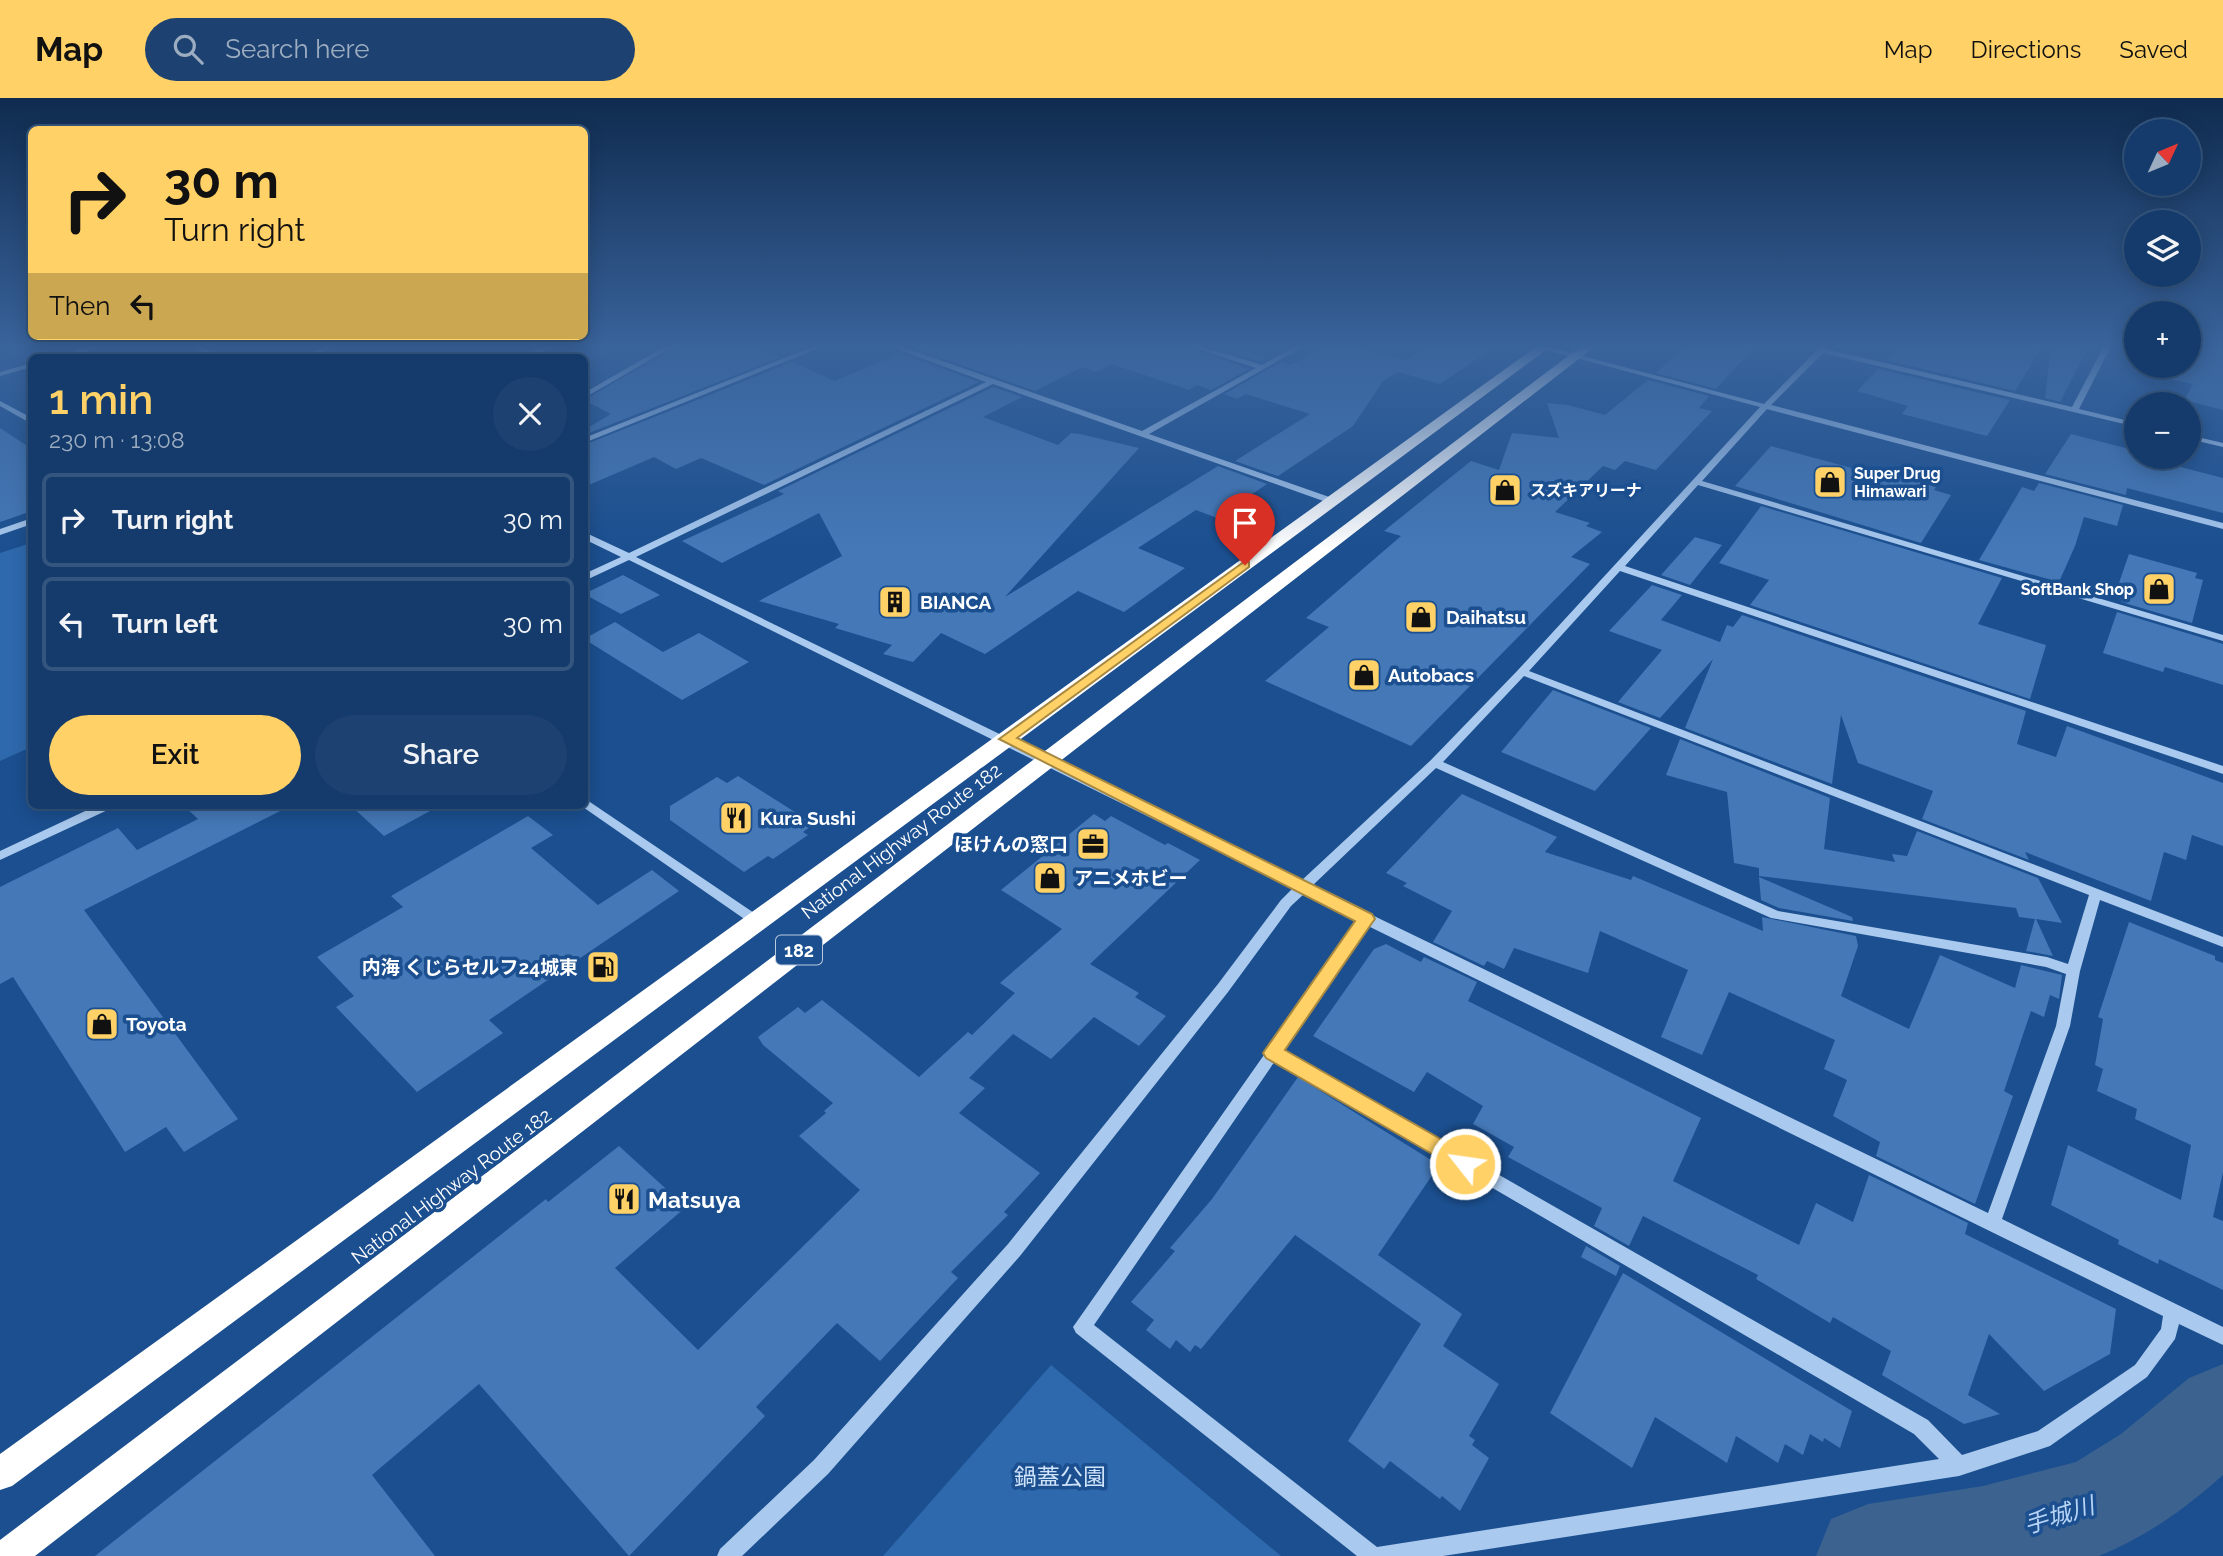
<!DOCTYPE html>
<html lang="en">
<head>
<meta charset="utf-8">
<style>
  :root { --surface:#143b6b; --page:#1d4271; --text:#f1f3f6; --muted:#9dadc1; --line:#33557e; --accent:#ffd166 }
  body { margin:0; font-family:Raleway,"Noto Sans JP",sans-serif; background:var(--page); color:var(--text); height:100vh; display:flex; flex-direction:column; font-size:26px; white-space:nowrap }
  * { box-sizing:border-box; margin:0 }
  p { font-size:23px; color:var(--muted) }
  .icon { flex:none; width:38px; height:38px; fill:none; stroke:currentColor; stroke-width:2; stroke-linecap:round; stroke-linejoin:round }
  .map { position:relative; flex:1; overflow:hidden }
  .sheet { position:absolute; left:28px; top:256px; width:560px; height:455px; display:flex; flex-direction:column; background:var(--surface); border-radius:10px; box-shadow:0 4px 18px #0003,0 0 0 2px var(--line) }
  .sheet>* { flex:none }
  .hud { position:absolute; left:28px; top:28px; width:560px; height:214px; border-radius:10px; box-shadow:0 4px 18px #0003,0 0 0 2px var(--line); background:#ffd166; color:#111; overflow:hidden }
  .needle { width:46px; rotate:46deg }
  .fabs { position:absolute; left:2124px; top:21px; display:grid; gap:14px }
  .fabs a { display:grid; place-items:center; width:77px; height:77px; border-radius:50%; background:var(--surface); box-shadow:0 4px 18px #0003,0 0 0 2px var(--line); font-size:35px }
  .pin { position:absolute; display:grid; place-items:center; width:60px; height:60px; color:#fff; margin:-72px -30px; border-radius:50% 50% 50% 0; rotate:-45deg; box-shadow:0 0 7px #0007 }
  .pin .icon { rotate:45deg }
  .me { position:absolute; width:77px; margin:-38px; rotate:300deg; stroke-linejoin:round; filter:drop-shadow(0 0 5px #0008) }
  .turn { display:flex; align-items:center; gap:24px; height:147px; padding:0 21px; font-size:32px }
  .turn .icon { width:91px; height:91px; stroke-width:2.5 }
  .turn b { display:block; font-size:49px; line-height:60px }
  .then { display:flex; align-items:center; height:66px; padding:0 21px; background:#0003; gap:14px; font-size:26px }
  .round { display:grid; place-items:center; flex:none; width:74px; height:74px; border-radius:37px; background:var(--page) }
  .summary { display:flex; align-items:center; justify-content:space-between; height:119px; padding:0 21px }
  h1 { font-size:42px; font-weight:600; line-height:52px; color:var(--accent) }
  .cta { display:flex; gap:14px; margin-top:auto; padding:14px 21px }
  .cta a { flex:1; height:80px; border-radius:42px; background:var(--accent); color:#111; font-size:28px; font-weight:600; line-height:80px; text-align:center }
  .cta a+a { background:var(--page); color:var(--text) }
  ul { padding:0; list-style:none }
  li { display:flex; align-items:center; gap:21px; height:94px; margin:0 14px 10px; padding:0 7px; border:4px solid var(--line); border-radius:10px }
  li div { flex:1 }
  li b { display:block; font-size:26px }
  li em { font-style:normal }
  header { display:flex; align-items:center; gap:42px; box-sizing:border-box; height:98px; padding:0 35px; background:var(--accent); color:#111 }
  header strong { font-size:33px }
  nav { display:flex; gap:38px; margin-inline-start:auto; font-size:24px }
  .search { width:490px; height:63px; background:var(--page); display:flex; align-items:center; gap:18px; box-sizing:border-box; padding:0 24px; border-radius:38px; color:var(--muted); font-size:26px }
  .map>svg:first-child { display:block }
  .green { fill:#2e69ad }
  .lines { fill:none; stroke-linecap:round; stroke-linejoin:round }
  .river { fill:#3c6290; fill-rule:evenodd }
  .building { fill:#4478b7 }
  .minor { fill:#a9c9ee; fill-rule:evenodd }
  .highway { fill:#fff; fill-rule:evenodd }
  .route { fill:#ffd166; stroke:#a68842; stroke-width:2 }
  .labels { text-anchor:middle; dominant-baseline:central; stroke-width:7; stroke-linejoin:round; paint-order:stroke }
  .far-poi-label { font-size:16px; font-weight:bold; fill:#fff; stroke:#1b4f8f; text-anchor:start }
  .shield { fill:#1b4f8f; stroke:#bbcadd; stroke-width:2 }
  .shield-label { font-size:18px; font-weight:bold; fill:#fff }
  .poi-label { font-size:19px; font-weight:bold; fill:#fff; stroke:#1b4f8f; text-anchor:start }
  .street-label { font-size:19px; fill:#fff; stroke:#1b4f8f }
  .near-poi-label { font-size:23px; font-weight:bold; fill:#fff; stroke:#1b4f8f; text-anchor:start }
  .near-park-label { font-size:23px; fill:#cfe3fa; stroke:#1b4f8f }
  .near-water-label { font-size:24px; font-style:italic; fill:#b5d3f5; stroke:#1b4f8f }
</style>
</head>
<body>
<header>
<strong>Map</strong>
<div class="search"><svg class="icon" aria-label="search" viewBox="0 0 24 24"><circle cx="10" cy="10" r="6"/><path d="M15 15l6 6"/></svg>Search here</div>
<nav><a>Map</a><a>Directions</a><a>Saved</a></nav>
</header>
<div class="map">
<svg width="2223" height="1458" viewBox="0 0 2223 1458">
  <rect width="100%" height="100%" fill="#1b4f8f"/>
  <path class="green" d="M31,445V649L0,663V455Z
    M1051,1267L1281,1458H883Z"/>
  <g class="lines">
    <path class="river" d="M2223,1266V1377C2185,1411 2146,1439 2099,1458H1816L1831,1421L1868,1406L1983,1388L2076,1364L2121,1336L2189,1280Z"/>
  </g>
  <path class="building" d="M681,246H754L781,259L584,337V332L611,316L584,302Z
    M921,246H1180L1249,271L1211,292L1197,287L1189,292L1112,266L1096,274L1082,269L1035,293L913,250Z
    M1204,246H1216L1268,260L1262,264Z
    M1328,246H1350L1406,262L1431,246H1499L1440,286L1398,274L1383,283L1353,328L1278,378L1235,363L1310,316L1246,296L1237,301L1224,296L1281,264L1291,267Z
    M1687,246H1757L1716,291L1656,275Z
    M1902,246H2044L2015,293L1886,262Z
    M2051,246H2090L2060,304L2045,300Z
    M2189,246H2223V312L2184,302L2193,286L2134,273L2137,267L2189,268Z
    M900,255L979,284L764,387L701,360L676,371L654,359L584,389V347L792,264L835,283Z
    M1878,271L2010,302L1987,338L1902,316L1908,308L1857,293Z
    M1648,282L1709,298L1699,310L1712,313L1656,372L1625,363L1615,372L1603,368L1555,414L1590,425L1586,428L1602,434L1571,459L1590,466L1411,648L1265,583L1329,529L1306,520L1401,438L1384,433L1471,363L1499,372L1512,335L1559,340L1547,305L1568,307L1605,317Z
    M993,289L1022,299L983,319L1058,347L1071,335L1080,336L1139,350L1005,499L1218,368L1267,386L1217,420L1196,412L1138,450L1185,470L1124,514L1078,493L985,556L941,535L913,564L883,556L892,547L835,530L839,526L759,503L842,458L819,415L722,465L682,443L784,396L778,393Z
    M0,330L32,351V413L0,424Z
    M2071,336L2137,353V359H2151L2150,361L2223,380V415L2127,390L2126,397L2045,376Z
    M1771,348L1892,381L1894,377L1936,389L1934,392L1951,397L1921,445L1735,388Z
    M2039,385L2123,407L2117,428L2084,419L2075,448L2059,484L1979,462L2022,389L2034,393Z
    M1761,408L2002,480L1978,526L2046,547L2030,601L1750,507L1769,482L1719,465Z
    M1695,439L1722,447L1690,487L1661,477Z
    M2129,456L2197,475L2195,480L2203,482L2192,525L2121,504L2122,501L2114,499Z
    M623,477L660,497L621,516L584,496Z
    M1652,487L1682,497L1661,522L1720,544L1727,527L1733,529L1742,517L2026,613L2017,646L2056,659L2067,628L2223,685V748L2192,737L2186,762L2164,754L2151,803L2025,754L2029,762L1922,721L1933,693L1858,665L1841,617L1832,686L1685,630L1713,561L1660,620L1618,604L1662,552L1609,533Z
    M2117,514L2223,546V587L2165,569L2163,574L2103,555Z
    M615,524L663,554L699,535L749,564L682,602L584,541Z
    M1553,592L1651,630L1595,693L1501,654Z
    M1680,641L1830,700L1824,751L1895,764L1892,756L1907,758L1917,733L2038,780L2062,825L2036,821L2053,858L2026,853L2035,821L2019,819L2016,810L1759,778V770L1734,765L1727,694L1666,677Z
    M738,678L814,726L803,734L808,737L773,761L768,758L744,774L670,722V708L717,679L727,685Z
    M1462,696L1557,739L1545,754L1631,782L1633,778L1763,833L1762,819L1856,838L1858,848L1841,898L1909,931L1940,857L2015,890L2021,867L2062,877L2059,901L2050,897L2044,919L2031,913L2004,993L2013,998L1975,1106L1876,1058L1880,1044L1833,1018L1847,982L1824,971L1835,942L1729,894L1702,957L1661,939L1688,872L1600,833L1588,875L1514,850L1504,871L1487,863L1484,868L1433,844L1452,813L1403,788L1407,785L1386,775Z
    M183,707H292L84,812L238,1021L184,1054L166,1029L125,1054L13,879L0,886V789L118,730L137,752L198,721Z
    M350,707H441L384,738Z
    M1094,716L1105,723L1111,718L1165,747L1168,745L1200,762L1090,866L1139,895L1135,899L1166,918L1139,948L1094,919L1051,961L1013,936L969,980L985,990L959,1015L1040,1075L1004,1114L1008,1117L951,1174L958,1180L880,1263L837,1225L756,1309L765,1318L629,1458L479,1286L372,1377L435,1458H95L546,1101L548,1104L619,1048L686,1109L615,1170L698,1252L860,1092L799,1038L826,1015L824,1013L833,1005L763,947L758,939L798,909L805,915L822,902L919,979L968,934L972,937L1015,895L1000,885L1062,831L1001,792Z
    M528,718L553,737L531,750L598,807L652,772L679,793L489,922L503,935L417,994L336,909L354,898L317,859L403,809L391,798Z
    M1759,779L1852,819L1853,823L1779,810L1761,802Z
    M2129,824L2215,858V862L2223,865V1074L2213,1119L2223,1123V1192L2159,1161L2158,1166L2118,1146L2119,1142L2051,1107L2068,1047L2181,1102L2191,1047L2135,1021L2137,1011L2097,993L2103,971L2095,967L2103,921L2098,919Z
    M1386,846L1421,864L1424,859L1477,884L1468,903L1701,1020L1673,1083L1799,1147L1816,1105L1853,1124L1869,1077L1968,1125L1965,1136L2116,1211L2110,1256L2044,1293L1989,1236L1968,1297L2000,1316L1964,1326L1882,1277L1891,1253L1833,1219L1830,1225L1756,1181L1758,1177L1643,1118L1629,1148L1594,1128L1602,1110L1508,1059L1514,1049L1473,1026L1483,1008L1427,974L1414,994L1313,938L1374,851Z
    M1298,979L1439,1067L1378,1157L1462,1216L1443,1248L1499,1286L1469,1338L1475,1342L1472,1347L1489,1360L1460,1413L1442,1398L1440,1401L1390,1363L1384,1371L1348,1343L1421,1226L1295,1137L1201,1251L1195,1247L1190,1254L1176,1242L1170,1251L1146,1232L1154,1222L1131,1204L1175,1153L1170,1150L1212,1101Z
    M1586,1148L1620,1168L1616,1178L1581,1159Z
    M1623,1175L1852,1313L1840,1350L1824,1340L1823,1344L1810,1336L1803,1357L1785,1346L1778,1365L1736,1338L1727,1365L1655,1319L1632,1370L1550,1315Z"/>
  <g class="lines">
    <path class="minor" d="M98,246H110L69,259H57Z
      M187,246H196L221,259H211Z
      M334,246H345L309,259H298Z
      M551,246H562L530,259H519Z
      M669,246H678L584,300V295Z
      M819,246H829L584,345V340Z
      M883,246H894L1142,333L1256,270L1182,246H1194L1262,267L1299,246H1308L1149,336L1335,401V405H1329L993,286L636,459L1301,783L1431,662L1518,572L1760,309L1524,246H1537L1764,306L1823,246H1830L1826,251L2072,309L2105,246H2112L2079,311L2137,325V329L1823,255L1771,307L2223,425V431L1767,311L1702,383L2223,537V543L1698,387L1625,468L2223,668V676L1620,473L1529,573L2223,839V849L2100,802L2080,873L2070,928L2002,1121L2223,1229V1247L2179,1226L2175,1241L2147,1279L2050,1348L1959,1378L1443,1458H1357L1076,1235L1073,1229L1358,823L1304,796L1291,808L1228,894L1020,1158L828,1376L742,1458H717L720,1451L814,1362L1008,1146L1218,886L1281,802L1293,790L629,462L584,483V476L621,459L584,441V434L629,455L986,284ZM1524,578L2089,797L2068,866L2047,859L1778,813L1443,664ZM1436,670L1771,820L2046,869L2066,876L2056,928L1988,1115L1312,788ZM1368,828L2163,1218L2161,1231L2135,1267L2038,1333L1962,1357L1928,1322L1282,953ZM1275,963L1914,1336L1939,1361L1377,1449L1094,1227Z
      M32,265V269L0,278V274Z
      M0,303L32,320V326L0,308Z
      M2189,337L2223,345V349L2189,341Z
      M32,420V426L0,437V431Z
      M584,700L763,821L765,824L763,827H753L580,707H584Z
      M98,707H114L112,710L0,762V753Z"/>
    <path class="highway" d="M1540,246H1554L12,1388L0,1392V1356Z
      M1584,246H1598L35,1458H0V1442Z"/>
  </g>
  <linearGradient id="sky" x2="0" y2="1"><stop stop-color="#0f2b4f"/><stop offset="0.55" stop-color="#39639b"/><stop offset="1" stop-color="#39639b" stop-opacity="0"/></linearGradient>
  <rect width="2223" height="451" fill="url(#sky)"/>
  <path class="route" d="M1245,463L1249,464V469L1017,640L1372,816L1375,821L1372,825L1285,952L1472,1059L1475,1066L1472,1072L1465,1075L1266,960L1263,955L1355,823L999,641Z"/>
  <defs>
    <symbol id="shop-square" viewBox="-11 -11 22 22"><rect x="-9" y="-9" width="18" height="18" rx="4" fill="#ffd166" stroke="#1b4f8f"/><path d="M-5-2.5h2.3a2.7 3.5 0 0 1 5.4 0H5L5.5 6h-11ZM-1.5-2.5h3a1.5 2.3 0 0 0-3 0Z" fill="#111"/></symbol>
    <symbol id="building-square" viewBox="-11 -11 22 22"><rect x="-9" y="-9" width="18" height="18" rx="4" fill="#ffd166" stroke="#1b4f8f"/><path d="M-4-6H4V6H1V3H-1V6H-4ZM-2.5-4.3h1.7v1.8h-1.7ZM.8-4.3h1.7v1.8H.8ZM-2.5-1h1.7V.8h-1.7ZM.8-1h1.7V.8H.8Z" fill="#111"/></symbol>
    <symbol id="restaurant-square" viewBox="-11 -11 22 22"><rect x="-9" y="-9" width="18" height="18" rx="4" fill="#ffd166" stroke="#1b4f8f"/><path d="M-5-6h1v4h1v-4h1v4h1v-4h1v5L-1.5 .5V6h-2V.5L-5-1ZM5-6V6H3V1.5H1.5Q1.5-4 5-6Z" fill="#111"/></symbol>
    <symbol id="office-square" viewBox="-11 -11 22 22"><rect x="-9" y="-9" width="18" height="18" rx="4" fill="#ffd166" stroke="#1b4f8f"/><path d="M-6-3h4V-5.5h4V-3h4V5H-6ZM-1-4.5V-3h2v-1.5ZM-6 0V1H6V0Z" fill="#111"/></symbol>
    <symbol id="fuel-square" viewBox="-11 -11 22 22"><rect x="-9" y="-9" width="18" height="18" rx="4" fill="#ffd166" stroke="#1b4f8f"/><path d="M-5.5-6h7V0h2V4h1.3V-2.5L3-4.5l.8-.8L6-3V5H2.5V1h-1V6h-7ZM-4.2-4.7v3.2H.2V-4.7Z" fill="#111"/></symbol>
  </defs>
  <g fill-rule="evenodd">
    <use href="#shop-square" x="1811" y="365" width="38" height="38"/>
    <use href="#shop-square" x="1486" y="373" width="38" height="38"/>
    <use href="#shop-square" x="2140" y="472" width="38" height="38"/>
    <use href="#building-square" x="876" y="485" width="38" height="38"/>
    <use href="#shop-square" x="1402" y="500" width="38" height="38"/>
    <use href="#shop-square" x="1345" y="558" width="38" height="38"/>
    <use href="#restaurant-square" x="717" y="701" width="38" height="38"/>
    <use href="#office-square" x="1074" y="727" width="38" height="38"/>
    <use href="#shop-square" x="1031" y="761" width="38" height="38"/>
    <use href="#fuel-square" x="584" y="850" width="38" height="38"/>
    <use href="#shop-square" x="83" y="907" width="38" height="38"/>
    <use href="#restaurant-square" x="605" y="1082" width="38" height="38"/>
  </g>
  <g class="labels">
    <g class="far-poi-label">
      <text x="1854" y="375">Super Drug<tspan x="1854" dy="18">Himawari</tspan></text>
      <text x="1530" y="392">スズキアリーナ</text>
      <text x="2134" y="491" text-anchor="end">SoftBank Shop</text>
    </g>
    <rect class="shield" x="776" y="837.5" width="46" height="29" rx="5"/>
    <g class="shield-label">
      <text x="799" y="852">182</text>
    </g>
    <g class="poi-label">
      <text x="920" y="504">BIANCA</text>
      <text x="1446" y="519">Daihatsu</text>
      <text x="1388" y="577">Autobacs</text>
      <text x="760" y="720">Kura Sushi</text>
      <text x="1068" y="746" text-anchor="end">ほけんの窓口</text>
      <text x="1074" y="780">アニメホビー</text>
      <text x="578" y="869" text-anchor="end">内海 くじらセルフ24城東</text>
      <text x="126" y="926">Toyota</text>
    </g>
    <g class="street-label">
      <text transform="translate(901 743) rotate(-37)">National Highway Route 182</text>
      <text transform="translate(451 1088) rotate(-37)">National Highway Route 182</text>
    </g>
    <g class="near-poi-label">
      <text x="648" y="1101">Matsuya</text>
    </g>
    <g class="near-park-label">
      <text x="1060" y="1378">鍋蓋公園</text>
    </g>
    <g class="near-water-label">
      <text transform="translate(2059 1417) rotate(-17)">手城川</text>
    </g>
  </g>
</svg>
<div class="fabs">
<a><svg class="needle" viewBox="-14 -14 28 28"><path d="M0-13l5 13h-10z" fill="#e53935"/><path d="M0 13l5-13h-10z" fill="#9dadc1"/></svg></a>
<a><svg class="icon" aria-label="layers" viewBox="0 0 24 24"><path d="M12 4l9 5-9 5-9-5zM3 14l9 5 9-5"/></svg></a>
<a>+</a>
<a>−</a>
</div>
<div class="pin" style="left:1245px;top:467px;background:#d93025"><svg class="icon" aria-label="arrive" viewBox="0 0 24 24"><path d="M6 21V4h12l-3 4 3 4H6"/></svg></div>
<svg class="me" style="left:1465px;top:1066px" viewBox="-20 -20 40 40"><circle r="17" fill="#ffd166" stroke="#fff" stroke-width="3"/><path d="M0-11L8 9 0 5-8 9z" fill="#fff"/></svg>
<div class="hud">
<div class="turn"><svg class="icon" aria-label="right" viewBox="0 0 24 24"><path d="M7 20v-9h11M14 6l5 5-5 5"/></svg><div><b>30 m</b>Turn right</div></div>
<div class="then">Then<svg class="icon" aria-label="left" viewBox="0 0 24 24"><path d="M17 20v-9H6M10 6l-5 5 5 5"/></svg></div>
</div>
<section class="sheet">
<div class="summary"><div><h1>1 min</h1><p>230 m · 13:08</p></div><a class="round"><svg class="icon" aria-label="close" viewBox="0 0 24 24"><path d="M6 6l12 12M18 6L6 18"/></svg></a></div>
<ul>
<li><svg class="icon" aria-label="right" viewBox="0 0 24 24"><path d="M7 20v-9h11M14 6l5 5-5 5"/></svg><div><b>Turn right</b></div><em>30 m</em></li>
<li><svg class="icon" aria-label="left" viewBox="0 0 24 24"><path d="M17 20v-9H6M10 6l-5 5 5 5"/></svg><div><b>Turn left</b></div><em>30 m</em></li>
</ul>
<div class="cta"><a>Exit</a><a>Share</a></div>
</section>
</div>
</body>
</html>
